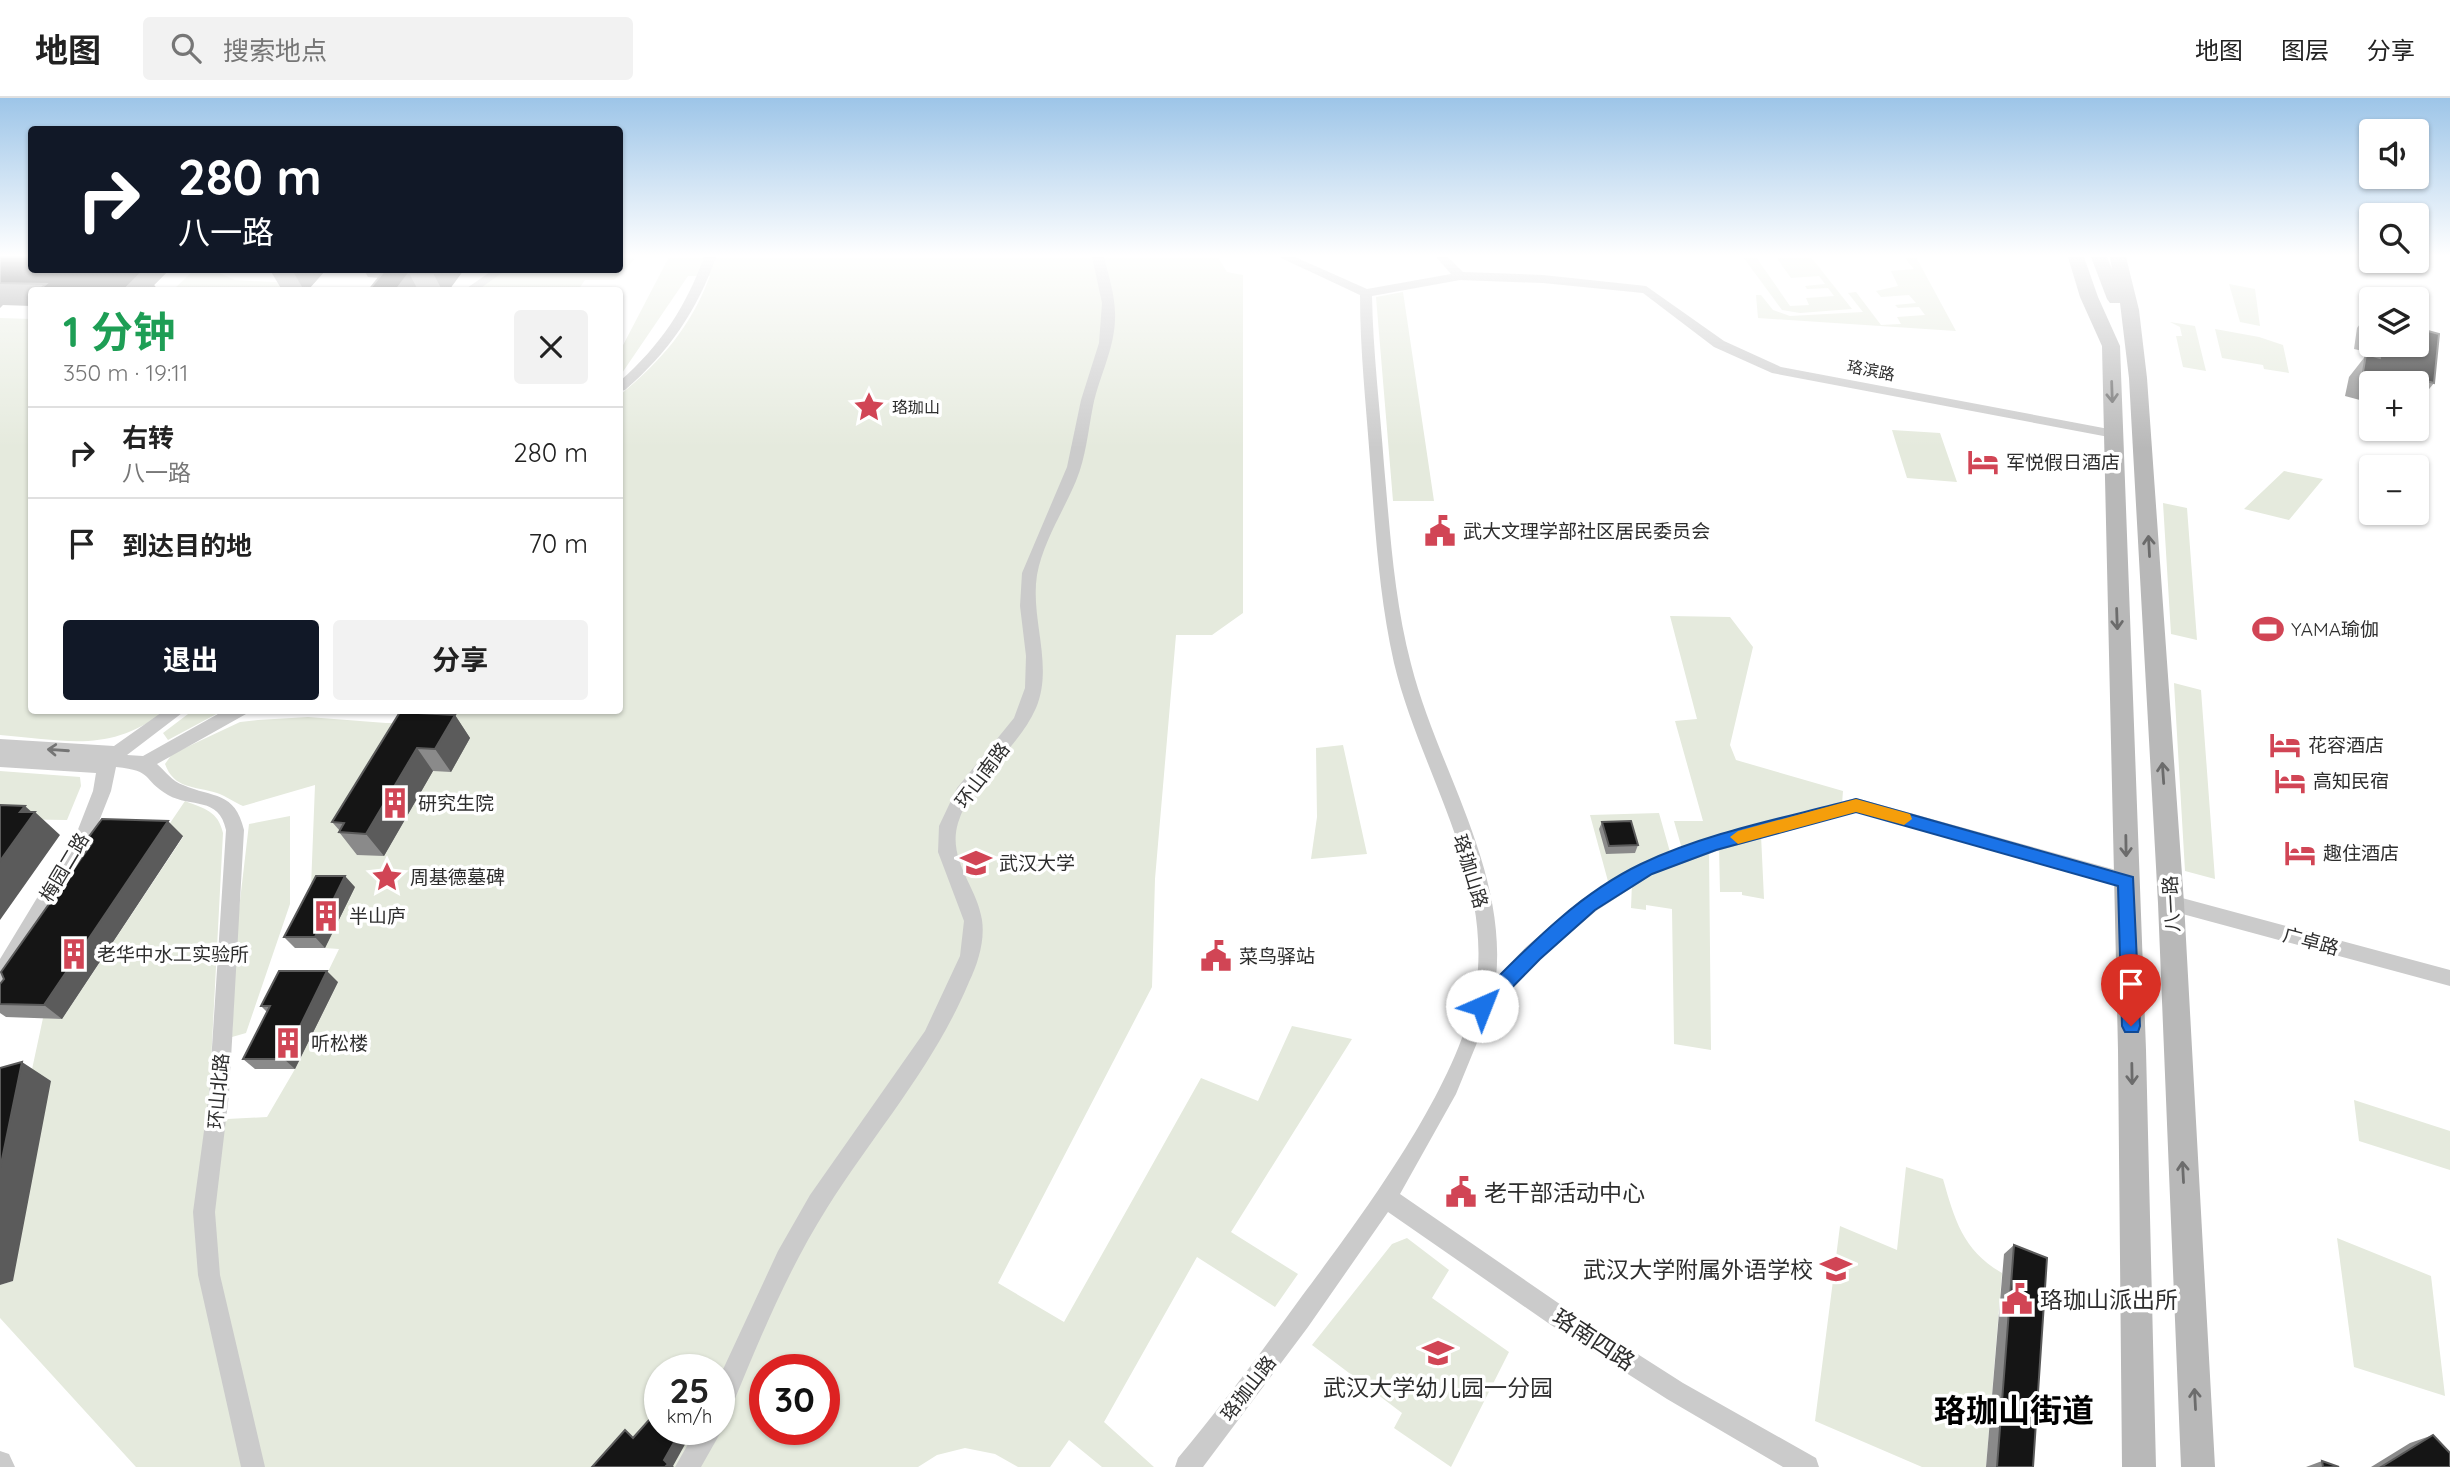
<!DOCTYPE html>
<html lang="zh">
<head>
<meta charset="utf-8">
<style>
  :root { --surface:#fff; --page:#f2f2f2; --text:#222; --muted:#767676; --line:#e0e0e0; --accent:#111827 }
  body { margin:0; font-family:Quicksand,"Noto Sans SC",sans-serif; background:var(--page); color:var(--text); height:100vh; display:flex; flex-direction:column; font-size:26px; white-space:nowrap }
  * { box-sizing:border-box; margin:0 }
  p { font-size:23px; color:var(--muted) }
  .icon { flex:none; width:38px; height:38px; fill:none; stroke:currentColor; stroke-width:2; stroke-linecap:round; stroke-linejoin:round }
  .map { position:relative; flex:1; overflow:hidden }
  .details { position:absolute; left:28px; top:189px; width:595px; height:427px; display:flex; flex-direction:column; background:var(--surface); border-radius:7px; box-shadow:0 2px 5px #0004 }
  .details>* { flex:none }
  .guide { position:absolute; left:28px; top:28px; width:595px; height:147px; border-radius:7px; box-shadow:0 2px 5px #0004; background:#111827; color:#fff; overflow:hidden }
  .controls { position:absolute; left:2359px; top:21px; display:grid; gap:14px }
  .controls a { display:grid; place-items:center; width:70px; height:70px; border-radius:7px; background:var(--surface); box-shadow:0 2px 5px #0004; font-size:35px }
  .speed { position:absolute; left:644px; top:1256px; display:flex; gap:14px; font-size:35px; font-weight:700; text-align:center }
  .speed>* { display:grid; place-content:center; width:91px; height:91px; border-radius:50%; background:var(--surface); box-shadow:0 2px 5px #0004; line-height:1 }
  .speed small { font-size:18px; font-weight:400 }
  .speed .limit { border:10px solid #d22; background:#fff; color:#111 }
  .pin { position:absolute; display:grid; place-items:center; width:60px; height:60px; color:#fff; margin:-72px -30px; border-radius:50% 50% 50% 0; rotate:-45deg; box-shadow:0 0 7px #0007 }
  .pin .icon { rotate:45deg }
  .me { position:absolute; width:77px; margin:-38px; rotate:44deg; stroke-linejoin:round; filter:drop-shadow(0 0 5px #0008) }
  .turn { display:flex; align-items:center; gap:24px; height:147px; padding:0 35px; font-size:32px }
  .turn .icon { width:91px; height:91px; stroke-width:2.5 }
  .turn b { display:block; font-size:49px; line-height:60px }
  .round { display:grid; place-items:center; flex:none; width:74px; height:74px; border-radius:7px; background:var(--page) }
  .summary { display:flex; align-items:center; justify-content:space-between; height:119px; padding:0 35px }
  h1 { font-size:42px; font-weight:700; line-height:52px; color:#1e9e55 }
  .action { display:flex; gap:14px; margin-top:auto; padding:14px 35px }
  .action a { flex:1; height:80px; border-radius:7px; background:var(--accent); color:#fff; font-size:28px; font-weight:700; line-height:80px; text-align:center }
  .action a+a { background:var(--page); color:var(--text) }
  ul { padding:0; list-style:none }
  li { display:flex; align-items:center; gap:21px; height:91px; padding:0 35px; border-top:2px solid var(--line) }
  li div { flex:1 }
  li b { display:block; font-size:26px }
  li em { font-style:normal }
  header { display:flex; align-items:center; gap:42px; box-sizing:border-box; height:98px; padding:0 35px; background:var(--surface); border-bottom:2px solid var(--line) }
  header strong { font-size:33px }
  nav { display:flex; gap:38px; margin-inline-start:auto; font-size:24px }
  .search { width:490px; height:63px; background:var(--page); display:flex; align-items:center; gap:18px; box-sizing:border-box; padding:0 24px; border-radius:7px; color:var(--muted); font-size:26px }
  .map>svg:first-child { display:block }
  .green { fill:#e5eadd; fill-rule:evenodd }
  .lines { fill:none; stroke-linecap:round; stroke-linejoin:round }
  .street { fill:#cbcbcb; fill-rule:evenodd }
  .secondary { fill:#b8b8b8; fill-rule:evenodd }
  .wall { fill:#8a8a8a }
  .shaded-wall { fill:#5b5b5b }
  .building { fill:#151515; stroke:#5b5b5b; stroke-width:2 }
  .oneway { stroke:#6c6c6c }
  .oneway2 { stroke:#757575 }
  .route { fill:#1a73e8; stroke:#114b97; stroke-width:2 }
  .slow { fill:#f59e0b }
  .labels { text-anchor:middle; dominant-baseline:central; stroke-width:7; stroke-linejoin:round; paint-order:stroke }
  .far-street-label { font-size:16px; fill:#2e2e2e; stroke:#fff }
  .far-poi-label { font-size:16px; fill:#2e2e2e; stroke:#fff; text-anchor:start }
  .poi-label { font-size:19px; fill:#2e2e2e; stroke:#fff; text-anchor:start }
  .street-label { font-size:19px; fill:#2e2e2e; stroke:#fff }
  .near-poi-label { font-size:23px; fill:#2e2e2e; stroke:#fff; text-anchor:start }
  .near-street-label { font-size:23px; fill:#2e2e2e; stroke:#fff }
  .near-district-label { font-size:32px; font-weight:bold; fill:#000; stroke:#fff }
</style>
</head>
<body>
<header>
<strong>地图</strong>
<div class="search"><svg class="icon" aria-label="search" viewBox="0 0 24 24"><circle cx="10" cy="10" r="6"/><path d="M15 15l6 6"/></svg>搜索地点</div>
<nav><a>地图</a><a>图层</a><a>分享</a></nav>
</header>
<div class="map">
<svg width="2450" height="1369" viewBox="0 0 2450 1369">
  <rect width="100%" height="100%" fill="#fff"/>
  <path class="green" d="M620,159L635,161L614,182H585L578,192H475L506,172H620Z
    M669,159H1218L1227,174L1243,177V515L1212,537H1176L1155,781L1152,889L998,1185L1064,1224L1201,980L1258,1003L1292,928L1352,941L1231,1134L1298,1176L1275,1209L1197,1159L1104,1324L1154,1369H1102L1069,1342L1050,1369H1018L995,1356L965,1350L937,1357L918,1369H136L0,1220V1187L13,1183L28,990L43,920L62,921L183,739L162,737L185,703C205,711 218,713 223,735L208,1022L267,1019L295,971L338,884H323L339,851L325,850L354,789H311L315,687L243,708C234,704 226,698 217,695C194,688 174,691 165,666L172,656L240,624L258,622L308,619L386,625H424L455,613L620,612V297C661,263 691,229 710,178H688L620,278V253ZM469,640L451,673H433L384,758L351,746ZM660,1272H719V1332H660ZM765,1272H824V1332H765Z
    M1743,159H1756L1790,208L1809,207L1806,200L1834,198L1828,190L1807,191L1805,188L1825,186L1819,178L1791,180L1776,159H1811L1852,211L1800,215L1782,212Z
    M1904,159H1916L1956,233L1758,220L1756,197H1761L1773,212L1790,218L1863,214L1848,195L1856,194L1881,227L1901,226L1897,219L1925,217L1919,209L1898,210L1895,207L1916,205L1909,197L1881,199L1876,193L1898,188L1891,173L1914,171Z
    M194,172H213L235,182L291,185L284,192H173Z
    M2229,186L2255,191L2260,228L2240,224Z
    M1403,194L1434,403H1393L1376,199Z
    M0,220L31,221L32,612L165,613C109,656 66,642 0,637Z
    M2170,224L2195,228L2206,273L2183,269L2176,238H2182L2180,229Z
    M2215,231L2259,239L2283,247L2289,275L2264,271L2263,267L2222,260Z
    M1892,332L1940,335L1957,384L1907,380Z
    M2284,373L2323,381L2289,422L2244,411Z
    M2163,405L2187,410L2197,542L2171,536Z
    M1670,518L1730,519L1753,549L1730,647L1736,662L1843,693L1842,706L1682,751L1674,723H1703L1675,623L1697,621Z
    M2174,585L2201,592L2215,781L2185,773Z
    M192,613H222L168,642L163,635Z
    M1343,647L1367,756L1311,761L1317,719L1316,650Z
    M0,673L80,679L81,688L67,722L0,721Z
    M1659,715L1670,754L1609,787L1590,717Z
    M290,718V806L246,935L232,939L237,828L249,726Z
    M1761,737L1764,801L1742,797V794H1720L1719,748Z
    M1709,752L1711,952L1674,946L1672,811L1646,807V812L1631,810L1632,785Z
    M2354,1002L2450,1033V1072L2359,1043Z
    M1906,1069L1943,1081C1955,1123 1963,1152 2002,1175L1986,1369H1922L1815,1323L1840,1128L1897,1152Z
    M1407,1140L1449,1172L1432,1200L1509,1254L1451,1369L1394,1330L1402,1315L1312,1247L1392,1146Z
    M2337,1140L2431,1178L2445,1298L2354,1269Z"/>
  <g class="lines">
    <path class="street" d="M704,159H716C697,213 668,255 625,292L620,293V283C660,248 686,209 704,159Z
      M1092,159H1104C1109,179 1116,200 1115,222C1114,252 1099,279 1093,308C1088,333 1086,359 1076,383C1063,414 1043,444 1037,477C1030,521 1054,567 1036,610C1017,653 972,680 958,725C947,762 977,788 982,822C985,843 978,865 969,884C934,968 875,1034 827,1110C786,1175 757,1247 728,1318L719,1321V1280L778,1153L810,1097L925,933L960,858L964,823L938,754L939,728L957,690L1014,620L1025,590L1026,558L1020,508L1022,475L1067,369L1081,302L1099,245L1102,205Z
      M1279,159H1295L1367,191L1451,176L1436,159H1448L1463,174L1543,177L1646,188L1724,243L1781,269L2114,332L2121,336L2114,340L1772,275L1714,249L1643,195L1543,185L1460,182L1372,198C1373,254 1380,310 1384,367C1390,433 1394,501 1411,566C1437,669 1507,770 1496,880L1526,849L1582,801L1639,766L1714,739L1856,700L2127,775L2134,778L2136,783L2134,788L2127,791L1856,714L1717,753L1653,776L1596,813L1540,861L1490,913L1456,996L1400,1096L1567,1211L1683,1285L1816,1360L1819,1369H1783L1667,1301L1551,1227L1388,1114L1308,1229L1203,1369H1175L1178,1360C1222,1308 1262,1253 1302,1198C1361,1119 1461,986 1476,889C1493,776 1419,671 1394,565C1379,498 1375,430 1370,362C1366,307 1360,252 1360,197Z
      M493,172H506L478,192H464Z
      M165,612H186L127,657L143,658L225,612H248L246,616L157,666C165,673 173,684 183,687C213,700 235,693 244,732L229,996L215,1114L220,1177L265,1369H241L198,1177L193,1114L209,996L226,732C219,698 191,710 168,697C141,681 155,673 116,669L111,693L94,736L7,884L0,886V861L77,734L93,693L96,675L0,669V655L103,661L0,655V641L114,648Z
      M2171,797L2450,872V888L2164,811L2162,805L2164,799Z
      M719,1325L722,1332L701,1369H675L696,1332H719Z
      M0,1353L9,1356L15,1369H0Z"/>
    <path class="secondary" d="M2068,159H2084L2098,199L2120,248L2146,952L2156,1369H2122L2118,952L2102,248L2080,199Z
      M2091,159H2107L2112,171L2110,159H2126L2139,212L2147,280L2184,805L2215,1369H2181L2158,805L2129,280L2120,205H2110L2107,201Z"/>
  </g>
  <path class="wall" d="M0,159L32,172H169L154,187L158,192H32V208L3,207L0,210Z
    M270,172H323L324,174L308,192H282Z
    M364,172H462L463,173L449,192H369L379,180L368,179Z
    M2371,211V247H2417L2434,285L2417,306V285H2371V305L2345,298L2349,279L2367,256V254L2354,251L2357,230Z
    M455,617L470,640L451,674L433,673L384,758L357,757L339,734L340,733L332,724Z
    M1602,724L1638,747L1635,755L1606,756L1599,731Z
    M183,738L62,921L6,919L0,915V906L89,749L85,744Z
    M355,789L325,850H295L284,839Z
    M338,884L295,971H255L243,961L267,914L261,908Z
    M2014,1147L2033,1369H1986L2004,1156Z
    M2433,1337L2450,1369H2371L2410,1345Z
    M2322,1363L2339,1369H2306Z"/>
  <path class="shaded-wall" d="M131,172H169L154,187L158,192H126L125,191Z
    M290,172H323L324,174L308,192H304L292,172Z
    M436,172H462L463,173L449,192H442L433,175Z
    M409,175L418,192H396Z
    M455,617L470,640L451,674L435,651Z
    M417,650L433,673L384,758L366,736Z
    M25,708L34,716L35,714L60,737L0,822V763L20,714Z
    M168,723L183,738L62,921L44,907Z
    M345,778L355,789L325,850L315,839Z
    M327,873L338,884L295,971L284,961Z
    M22,964L51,983L13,1183L0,1187V1071Z
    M678,1332L688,1341L673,1368L674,1369H665L664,1362Z"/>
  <path class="building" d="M0,159H32V172H144L125,191L39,192L46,186L0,185Z
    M385,172H436L433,175H409L396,192H369Z
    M2417,230L2439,236L2434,285L2402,277L2401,285L2363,274L2366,256L2380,260L2382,247H2417Z
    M400,614L455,617L435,651L417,650L366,736L339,734L344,725L332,724Z
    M0,707L25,708L20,714H35L0,763Z
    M102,721L168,723L44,907L0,906V886L4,881L1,874L92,745L85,744Z
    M1631,723L1638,747L1609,748L1602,724Z
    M316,778H345L315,839H284Z
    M279,873H327L284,961H243L270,908H261Z
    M22,964L0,1071V970Z
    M2014,1147L2047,1160L2033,1369H1997Z
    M657,1313L660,1315V1332H678L680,1334L664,1362L668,1366L665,1369H592L625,1332L633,1340Z
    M2433,1337L2450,1355V1369H2381Z
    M2322,1363L2339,1369H2323Z"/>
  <defs><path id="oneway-shaft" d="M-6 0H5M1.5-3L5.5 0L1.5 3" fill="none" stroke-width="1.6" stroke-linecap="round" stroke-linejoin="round" transform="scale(1.75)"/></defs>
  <g class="oneway">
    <use href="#oneway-shaft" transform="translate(2112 294) rotate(88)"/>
    <use href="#oneway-shaft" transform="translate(2149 448) rotate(-93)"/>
    <use href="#oneway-shaft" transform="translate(2117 521) rotate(88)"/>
    <use href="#oneway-shaft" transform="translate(2163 675) rotate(-94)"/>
    <use href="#oneway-shaft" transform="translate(2126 748) rotate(89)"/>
    <use href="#oneway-shaft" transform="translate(2132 976) rotate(89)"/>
    <use href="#oneway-shaft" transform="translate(2183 1074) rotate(-93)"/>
    <use href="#oneway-shaft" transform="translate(2195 1301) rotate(-93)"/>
  </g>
  <use class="oneway2" href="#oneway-shaft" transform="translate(58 652) rotate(-176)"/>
  <linearGradient id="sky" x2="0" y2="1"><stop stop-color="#9dc5e8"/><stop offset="0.45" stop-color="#fff"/><stop offset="1" stop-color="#fff" stop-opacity="0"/></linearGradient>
  <rect width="2450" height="350" fill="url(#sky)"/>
  <path class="route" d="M1856,701L2133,779L2140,928L2138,934H2125L2122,928L2118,788L1856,714L1716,752L1652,776L1595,812L1540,861L1488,914H1475L1473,908L1475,902C1525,852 1576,797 1641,766C1708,734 1785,720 1856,701Z"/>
  <path class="slow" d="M1856,701L1910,716L1912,721L1904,727L1856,714L1738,746L1730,739L1738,733Z"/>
  <defs>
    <symbol id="sight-bare" viewBox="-9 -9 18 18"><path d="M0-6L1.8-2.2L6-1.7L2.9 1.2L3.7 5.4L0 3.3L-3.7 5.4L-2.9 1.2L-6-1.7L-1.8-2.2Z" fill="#d14555" stroke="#fff" stroke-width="2.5" paint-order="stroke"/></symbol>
    <symbol id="hotel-bare" viewBox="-9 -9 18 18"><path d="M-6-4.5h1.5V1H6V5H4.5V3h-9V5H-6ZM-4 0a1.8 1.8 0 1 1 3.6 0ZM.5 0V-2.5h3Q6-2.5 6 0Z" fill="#d14555" stroke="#fff" stroke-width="2.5" paint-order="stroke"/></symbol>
    <symbol id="civic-bare" viewBox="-9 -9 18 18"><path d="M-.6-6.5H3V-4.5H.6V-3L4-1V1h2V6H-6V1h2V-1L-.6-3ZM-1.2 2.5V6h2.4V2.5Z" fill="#d14555" stroke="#fff" stroke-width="2.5" paint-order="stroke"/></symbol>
    <symbol id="stadium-bare" viewBox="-9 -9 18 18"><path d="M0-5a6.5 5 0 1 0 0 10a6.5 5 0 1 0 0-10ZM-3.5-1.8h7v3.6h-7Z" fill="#d14555" stroke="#fff" stroke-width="2.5" paint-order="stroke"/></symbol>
    <symbol id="building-bare" viewBox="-9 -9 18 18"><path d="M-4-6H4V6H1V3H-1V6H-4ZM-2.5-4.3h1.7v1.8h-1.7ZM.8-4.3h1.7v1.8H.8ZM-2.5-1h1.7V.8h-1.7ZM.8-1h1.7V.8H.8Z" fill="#d14555" stroke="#fff" stroke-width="2.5" paint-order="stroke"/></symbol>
    <symbol id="university-bare" viewBox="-9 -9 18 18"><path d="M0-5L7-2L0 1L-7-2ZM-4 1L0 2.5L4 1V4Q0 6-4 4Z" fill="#d14555" stroke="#fff" stroke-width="2.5" paint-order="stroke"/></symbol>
    <symbol id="school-bare" viewBox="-9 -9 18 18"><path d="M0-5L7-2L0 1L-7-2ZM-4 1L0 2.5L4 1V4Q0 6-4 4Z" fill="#d14555" stroke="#fff" stroke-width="2.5" paint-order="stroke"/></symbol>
  </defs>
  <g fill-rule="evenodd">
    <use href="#sight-bare" x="847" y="287" width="44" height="44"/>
    <use href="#hotel-bare" x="1961" y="342" width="44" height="44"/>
    <use href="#civic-bare" x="1418" y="411" width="44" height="44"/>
    <use href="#stadium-bare" x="2246" y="509" width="44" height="44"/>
    <use href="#hotel-bare" x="2263" y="625" width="44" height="44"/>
    <use href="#hotel-bare" x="2268" y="661" width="44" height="44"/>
    <use href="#building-bare" x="373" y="683" width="44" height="44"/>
    <use href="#hotel-bare" x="2278" y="733" width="44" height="44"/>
    <use href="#university-bare" x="954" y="743" width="44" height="44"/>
    <use href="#sight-bare" x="365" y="757" width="44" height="44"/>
    <use href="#building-bare" x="304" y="796" width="44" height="44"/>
    <use href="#building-bare" x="52" y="834" width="44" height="44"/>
    <use href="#civic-bare" x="1194" y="836" width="44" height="44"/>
    <use href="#building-bare" x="266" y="923" width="44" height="44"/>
    <use href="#civic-bare" x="1439" y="1072" width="44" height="44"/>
    <use href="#school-bare" x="1814" y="1149" width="44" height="44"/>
    <use href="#civic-bare" x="1995" y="1179" width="44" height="44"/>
    <use href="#school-bare" x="1416" y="1233" width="44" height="44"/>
  </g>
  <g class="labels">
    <g class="far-street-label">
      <text transform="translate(1871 272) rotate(11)">珞滨路</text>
    </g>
    <g class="far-poi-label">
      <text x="892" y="309">珞珈山</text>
    </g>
    <g class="poi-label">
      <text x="2006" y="364">军悦假日酒店</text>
      <text x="1463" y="433">武大文理学部社区居民委员会</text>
      <text x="2291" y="531">YAMA瑜伽</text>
      <text x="2308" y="647">花容酒店</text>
      <text x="2313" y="683">高知民宿</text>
      <text x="418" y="705">研究生院</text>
      <text x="2323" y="755">趣住酒店</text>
      <text x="999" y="765">武汉大学</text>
      <text x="410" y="779">周基德墓碑</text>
      <text x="349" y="818">半山庐</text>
      <text x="97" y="856">老华中水工实验所</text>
      <text x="1239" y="858">菜鸟驿站</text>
      <text x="311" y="945">听松楼</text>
    </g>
    <g class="street-label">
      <text transform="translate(982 677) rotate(-53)">环山南路</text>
      <text transform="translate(64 769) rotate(-59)">梅园二路</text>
      <text transform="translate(1471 773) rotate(73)">珞珈山路</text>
      <text transform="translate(2171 806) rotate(-93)">八一路</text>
      <text transform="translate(2311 843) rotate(15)">广卓路</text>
      <text transform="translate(218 993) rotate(-85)">环山北路</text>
      <text transform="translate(1248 1290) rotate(-52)">珞珈山路</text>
    </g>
    <g class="near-poi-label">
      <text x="1484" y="1094">老干部活动中心</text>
      <text x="1813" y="1171" text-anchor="end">武汉大学附属外语学校</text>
      <text x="2040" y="1201">珞珈山派出所</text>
      <text x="1438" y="1289" text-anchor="middle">武汉大学幼儿园一分园</text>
    </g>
    <g class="near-street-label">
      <text transform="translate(1594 1241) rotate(33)">珞南四路</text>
    </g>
    <g class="near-district-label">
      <text x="2014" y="1312">珞珈山街道</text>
    </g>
  </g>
</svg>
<div class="controls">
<a><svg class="icon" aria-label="sound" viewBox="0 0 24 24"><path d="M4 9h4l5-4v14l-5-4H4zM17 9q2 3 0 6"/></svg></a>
<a><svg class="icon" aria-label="search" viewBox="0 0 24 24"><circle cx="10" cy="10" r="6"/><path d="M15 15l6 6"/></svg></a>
<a><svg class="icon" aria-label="layers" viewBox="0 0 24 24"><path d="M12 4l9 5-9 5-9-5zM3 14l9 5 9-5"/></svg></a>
<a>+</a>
<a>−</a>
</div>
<div class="speed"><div>25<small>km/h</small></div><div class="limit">30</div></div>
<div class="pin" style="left:2131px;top:928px;background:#d93025"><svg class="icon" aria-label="arrive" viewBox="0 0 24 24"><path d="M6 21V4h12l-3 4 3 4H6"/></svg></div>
<svg class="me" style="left:1482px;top:908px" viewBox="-20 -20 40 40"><circle r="19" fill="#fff"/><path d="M0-13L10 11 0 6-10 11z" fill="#1a73e8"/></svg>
<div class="guide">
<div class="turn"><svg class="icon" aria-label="right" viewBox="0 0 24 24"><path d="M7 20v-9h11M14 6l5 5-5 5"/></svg><div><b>280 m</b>八一路</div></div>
</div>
<section class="details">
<div class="summary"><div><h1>1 分钟</h1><p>350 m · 19:11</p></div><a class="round"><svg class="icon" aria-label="close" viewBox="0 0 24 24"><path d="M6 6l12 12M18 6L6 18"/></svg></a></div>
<ul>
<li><svg class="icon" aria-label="right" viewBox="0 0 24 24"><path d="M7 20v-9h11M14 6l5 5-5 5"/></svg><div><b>右转</b><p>八一路</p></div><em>280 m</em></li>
<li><svg class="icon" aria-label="arrive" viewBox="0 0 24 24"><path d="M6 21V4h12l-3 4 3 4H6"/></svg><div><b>到达目的地</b></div><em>70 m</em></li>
</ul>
<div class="action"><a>退出</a><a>分享</a></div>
</section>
</div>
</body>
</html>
